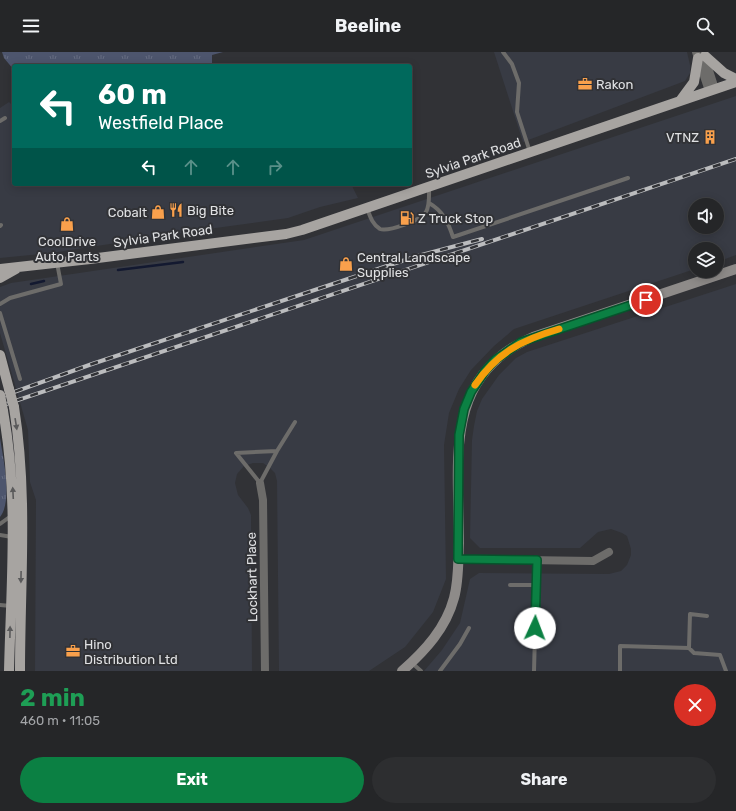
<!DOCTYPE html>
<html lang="en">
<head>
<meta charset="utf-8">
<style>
  :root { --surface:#252628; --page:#2d2e30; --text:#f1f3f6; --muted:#a3a5a8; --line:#424345; --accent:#0b8043 }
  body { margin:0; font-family:Rubik,sans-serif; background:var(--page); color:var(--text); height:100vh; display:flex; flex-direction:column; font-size:15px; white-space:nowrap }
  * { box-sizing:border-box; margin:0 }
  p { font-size:13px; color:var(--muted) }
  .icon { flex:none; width:22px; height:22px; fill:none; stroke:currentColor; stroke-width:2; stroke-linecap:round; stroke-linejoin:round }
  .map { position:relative; height:619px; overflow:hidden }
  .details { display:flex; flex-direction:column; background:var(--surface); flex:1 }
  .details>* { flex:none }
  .guide { position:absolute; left:12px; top:12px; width:400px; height:122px; border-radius:4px; box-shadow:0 2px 10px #0003,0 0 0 1px var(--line); background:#00695c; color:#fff; overflow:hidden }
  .tools { position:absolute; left:688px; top:146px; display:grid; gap:8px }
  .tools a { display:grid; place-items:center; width:36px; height:36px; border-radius:50%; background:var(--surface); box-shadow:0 2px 10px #0003,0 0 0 1px var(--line); font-size:20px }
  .pin { position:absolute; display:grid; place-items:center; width:34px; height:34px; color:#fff; margin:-17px; border:2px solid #fff; border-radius:50%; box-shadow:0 1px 4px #0007 }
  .me { position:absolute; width:44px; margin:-22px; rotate:2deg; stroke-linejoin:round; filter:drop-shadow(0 0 3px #0008) }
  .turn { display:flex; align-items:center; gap:14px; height:84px; padding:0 20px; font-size:18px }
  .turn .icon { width:52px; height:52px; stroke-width:2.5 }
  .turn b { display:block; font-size:28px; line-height:34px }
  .lanes { display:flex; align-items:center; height:38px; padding:0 20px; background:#0003; justify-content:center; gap:20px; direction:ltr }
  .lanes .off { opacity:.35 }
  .round { display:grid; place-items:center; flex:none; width:42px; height:42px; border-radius:21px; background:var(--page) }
  .overview { display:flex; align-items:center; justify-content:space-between; height:68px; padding:0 20px }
  h1 { font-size:24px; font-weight:700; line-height:30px; color:#1e9e55 }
  .action { display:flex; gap:8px; margin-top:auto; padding:8px 20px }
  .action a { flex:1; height:46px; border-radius:24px; background:var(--accent); color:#fff; font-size:16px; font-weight:700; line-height:46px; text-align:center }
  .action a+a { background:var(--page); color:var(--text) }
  header { display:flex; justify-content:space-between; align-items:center; height:52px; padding:0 20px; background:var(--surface); font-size:18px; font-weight:700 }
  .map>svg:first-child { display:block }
  .built { fill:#383b44; fill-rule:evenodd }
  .grass { fill:url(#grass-tufts) }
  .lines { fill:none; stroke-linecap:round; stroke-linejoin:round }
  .stream { stroke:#131930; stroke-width:2.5 }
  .lane { stroke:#6d6c6a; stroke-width:4 }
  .street { stroke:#6d6c6a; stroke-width:8 }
  .secondary { stroke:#8e8b89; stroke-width:10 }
  .primary { stroke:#a7a4a1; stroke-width:10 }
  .rail-casing { stroke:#bbbcbe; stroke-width:4 }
  .rail { stroke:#313236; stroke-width:2.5; stroke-dasharray:8; stroke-linecap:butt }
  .primary-bridge { stroke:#a7a4a1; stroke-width:10 }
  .oneway { fill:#5a5a5b }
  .route-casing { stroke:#07532c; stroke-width:10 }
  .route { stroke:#0b8043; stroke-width:7 }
  .slow { stroke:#f59e0b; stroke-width:7 }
  .labels { text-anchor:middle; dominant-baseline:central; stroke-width:4; stroke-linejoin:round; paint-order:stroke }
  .poi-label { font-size:13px; fill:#e0e1e3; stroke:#313236; text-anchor:start }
  .street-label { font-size:13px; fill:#e0e1e3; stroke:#313236 }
</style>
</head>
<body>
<header><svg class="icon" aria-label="menu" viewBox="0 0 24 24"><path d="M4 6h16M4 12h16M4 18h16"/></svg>Beeline<svg class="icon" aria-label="search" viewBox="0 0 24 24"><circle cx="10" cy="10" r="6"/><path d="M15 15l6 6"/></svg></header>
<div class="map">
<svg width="736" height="619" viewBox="0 0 736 619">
  <defs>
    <pattern id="grass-tufts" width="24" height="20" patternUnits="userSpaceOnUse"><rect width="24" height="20" fill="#4d556d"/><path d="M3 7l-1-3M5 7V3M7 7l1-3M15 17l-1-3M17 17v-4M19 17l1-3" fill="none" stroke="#666d82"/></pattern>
  </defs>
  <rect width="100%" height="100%" fill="#313236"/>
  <path class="built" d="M494,0H687L690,13V21L685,29L523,90Z
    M736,44V203L717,210V197H695V217L514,277L494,294L471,318L459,337L449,361L444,393L446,527L433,560L405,595L369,619H279L277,429L275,421L270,416L263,411H253L244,414L237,422L235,431L238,443L248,456L251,463L252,619H35L36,448L30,430L28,378L0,281V235L11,231L304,188ZM695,153H717V175H695Z
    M9,50L14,55V132H351L358,146L320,155L288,166L201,178L51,201L0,206V56Z
    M736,232V619H424L442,598L460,571L470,527L479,521L609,522L621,519L627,513L631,503V497L627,484L622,481L611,477L598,480L580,496H480L470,486L472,388L474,374L477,359L482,347L499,323L516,306L527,300Z"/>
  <path class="grass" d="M2,0H223L212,3V11L215,14H14V18L4,6Z
    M0,386C3,406 13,449 0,465Z"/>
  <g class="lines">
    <path class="stream" d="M118,218L183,210
      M31,232L44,229"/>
    <path class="lane" d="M503,0L512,12L519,31L517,60L530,100
      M0,69L5,66
      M429,151C443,159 448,170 453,185L628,126
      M367,156C370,164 372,172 380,177C388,180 422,168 426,160C430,153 429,143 429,135
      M0,174L1,173
      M0,252L10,246L61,232L57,211
      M0,261L20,327
      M277,399L260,431L236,401Z
      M277,399L295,370
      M0,472L11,464
      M0,483L12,485
      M510,533H536
      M0,553L11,554
      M707,564L690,562L689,596L694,601L720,603L726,619
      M412,611L421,619
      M440,619L460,592L469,576
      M534,619L537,508
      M620,619V594L689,596"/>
    <path class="street" d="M696,0L709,39
      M704,3L715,37
      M260,431L263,448L265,619
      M458,507L593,509L609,500"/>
    <path class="secondary" d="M402,619C425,599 446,576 454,546C459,528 458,509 459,491C459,410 442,323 533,285L736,217"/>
    <path class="primary" d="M705,4L724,21L736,27
      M680,49L694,30L698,6
      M0,217L90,207L286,182L302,178L736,30
      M0,226L16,217
      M0,303L9,337
      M14,355C28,443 20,531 20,619
      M3,359C19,445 11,532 9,619"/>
    <defs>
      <path id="rail" d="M0,345L92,312L414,205L482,187
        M0,354L736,107"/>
    </defs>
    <use href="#rail" class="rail-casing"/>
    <use href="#rail" class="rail"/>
    <path class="primary-bridge" d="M9,337L14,355
      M0,343L3,359"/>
  </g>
  <defs><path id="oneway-solid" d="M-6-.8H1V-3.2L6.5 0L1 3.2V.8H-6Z"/></defs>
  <g class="oneway">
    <use href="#oneway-solid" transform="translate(16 372) rotate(81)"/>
    <use href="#oneway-solid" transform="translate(13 441) rotate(-93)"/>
    <use href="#oneway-solid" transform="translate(21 525) rotate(91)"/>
    <use href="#oneway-solid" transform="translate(10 580) rotate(-89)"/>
  </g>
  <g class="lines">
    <defs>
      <path id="route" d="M535,576L537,508L458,507L459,383L464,357L471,340L485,319L495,308L521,290L646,248"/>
    </defs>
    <use href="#route" class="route-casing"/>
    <use href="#route" class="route"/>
    <path class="slow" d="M475,333C497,301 521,288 559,277"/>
  </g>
  <defs>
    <symbol id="office-bare" viewBox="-9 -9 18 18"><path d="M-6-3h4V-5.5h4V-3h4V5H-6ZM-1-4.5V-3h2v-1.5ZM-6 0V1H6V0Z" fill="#f9a04c" stroke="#313236" stroke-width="2.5" paint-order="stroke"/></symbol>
    <symbol id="building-bare" viewBox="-9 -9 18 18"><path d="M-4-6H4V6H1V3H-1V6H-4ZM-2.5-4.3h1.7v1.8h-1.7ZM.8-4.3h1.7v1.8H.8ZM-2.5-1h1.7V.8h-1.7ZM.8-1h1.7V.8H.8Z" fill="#f9a04c" stroke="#313236" stroke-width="2.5" paint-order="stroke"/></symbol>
    <symbol id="restaurant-bare" viewBox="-9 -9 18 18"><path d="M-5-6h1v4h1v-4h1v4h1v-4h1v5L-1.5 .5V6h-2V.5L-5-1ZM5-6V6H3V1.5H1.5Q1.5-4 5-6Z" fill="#f9a04c" stroke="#313236" stroke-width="2.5" paint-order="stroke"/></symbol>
    <symbol id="shop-bare" viewBox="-9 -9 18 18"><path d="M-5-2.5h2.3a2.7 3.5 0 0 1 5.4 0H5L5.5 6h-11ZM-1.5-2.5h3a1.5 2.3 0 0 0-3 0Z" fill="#f9a04c" stroke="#313236" stroke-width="2.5" paint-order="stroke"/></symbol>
    <symbol id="fuel-bare" viewBox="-9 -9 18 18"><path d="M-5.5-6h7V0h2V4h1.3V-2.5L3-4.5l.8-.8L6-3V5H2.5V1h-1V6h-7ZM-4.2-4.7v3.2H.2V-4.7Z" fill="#f9a04c" stroke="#313236" stroke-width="2.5" paint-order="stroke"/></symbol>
  </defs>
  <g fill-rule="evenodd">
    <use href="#office-bare" x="575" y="22" width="20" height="20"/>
    <use href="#building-bare" x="700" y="75" width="20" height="20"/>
    <use href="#restaurant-bare" x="166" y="148" width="20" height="20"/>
    <use href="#shop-bare" x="148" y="150" width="20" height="20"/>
    <use href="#fuel-bare" x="397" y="156" width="20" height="20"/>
    <use href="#shop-bare" x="57" y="162" width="20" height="20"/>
    <use href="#shop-bare" x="336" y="202" width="20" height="20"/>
    <use href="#office-bare" x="63" y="589" width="20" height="20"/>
  </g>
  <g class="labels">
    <g class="poi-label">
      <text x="596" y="32">Rakon</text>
      <text x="699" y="85" text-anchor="end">VTNZ</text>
      <text x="187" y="158">Big Bite</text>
      <text x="147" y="160" text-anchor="end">Cobalt</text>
      <text x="418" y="166">Z Truck Stop</text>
      <text x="67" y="189" text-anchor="middle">CoolDrive<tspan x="67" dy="15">Auto Parts</tspan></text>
      <text x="357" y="205">Central Landscape<tspan x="357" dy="15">Supplies</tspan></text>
      <text x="84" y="592">Hino<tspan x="84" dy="15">Distribution Ltd</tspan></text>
    </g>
    <g class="street-label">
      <text transform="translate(473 106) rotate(-19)">Sylvia Park Road</text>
      <text transform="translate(163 184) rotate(-8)">Sylvia Park Road</text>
      <text transform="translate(252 525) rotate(-91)">Lockhart Place</text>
    </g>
  </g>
</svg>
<div class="tools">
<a><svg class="icon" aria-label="sound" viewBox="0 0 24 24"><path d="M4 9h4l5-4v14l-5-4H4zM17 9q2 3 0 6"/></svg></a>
<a><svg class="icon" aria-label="layers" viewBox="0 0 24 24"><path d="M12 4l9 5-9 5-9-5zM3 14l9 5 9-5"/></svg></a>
</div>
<div class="pin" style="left:646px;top:248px;background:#d93025"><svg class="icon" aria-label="arrive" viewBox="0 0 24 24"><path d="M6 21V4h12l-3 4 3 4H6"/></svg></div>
<svg class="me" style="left:535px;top:576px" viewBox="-20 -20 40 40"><circle r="19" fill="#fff"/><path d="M0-13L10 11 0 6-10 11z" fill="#0b8043"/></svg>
<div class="guide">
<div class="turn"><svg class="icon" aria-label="left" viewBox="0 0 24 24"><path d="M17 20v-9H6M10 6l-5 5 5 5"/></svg><div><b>60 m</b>Westfield Place</div></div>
<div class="lanes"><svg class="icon" aria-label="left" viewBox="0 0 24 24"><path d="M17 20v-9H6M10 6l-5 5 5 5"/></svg><svg class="icon off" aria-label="ahead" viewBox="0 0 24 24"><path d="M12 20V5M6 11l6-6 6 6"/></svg><svg class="icon off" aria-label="ahead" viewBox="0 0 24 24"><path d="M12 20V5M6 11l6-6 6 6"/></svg><svg class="icon off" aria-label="right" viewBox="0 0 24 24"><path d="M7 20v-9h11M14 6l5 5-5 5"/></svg></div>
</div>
</div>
<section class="details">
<div class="overview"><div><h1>2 min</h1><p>460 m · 11:05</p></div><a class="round" style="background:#d93025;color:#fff"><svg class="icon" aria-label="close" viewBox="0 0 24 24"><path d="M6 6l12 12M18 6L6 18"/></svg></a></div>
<div class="action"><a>Exit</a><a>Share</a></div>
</section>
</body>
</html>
